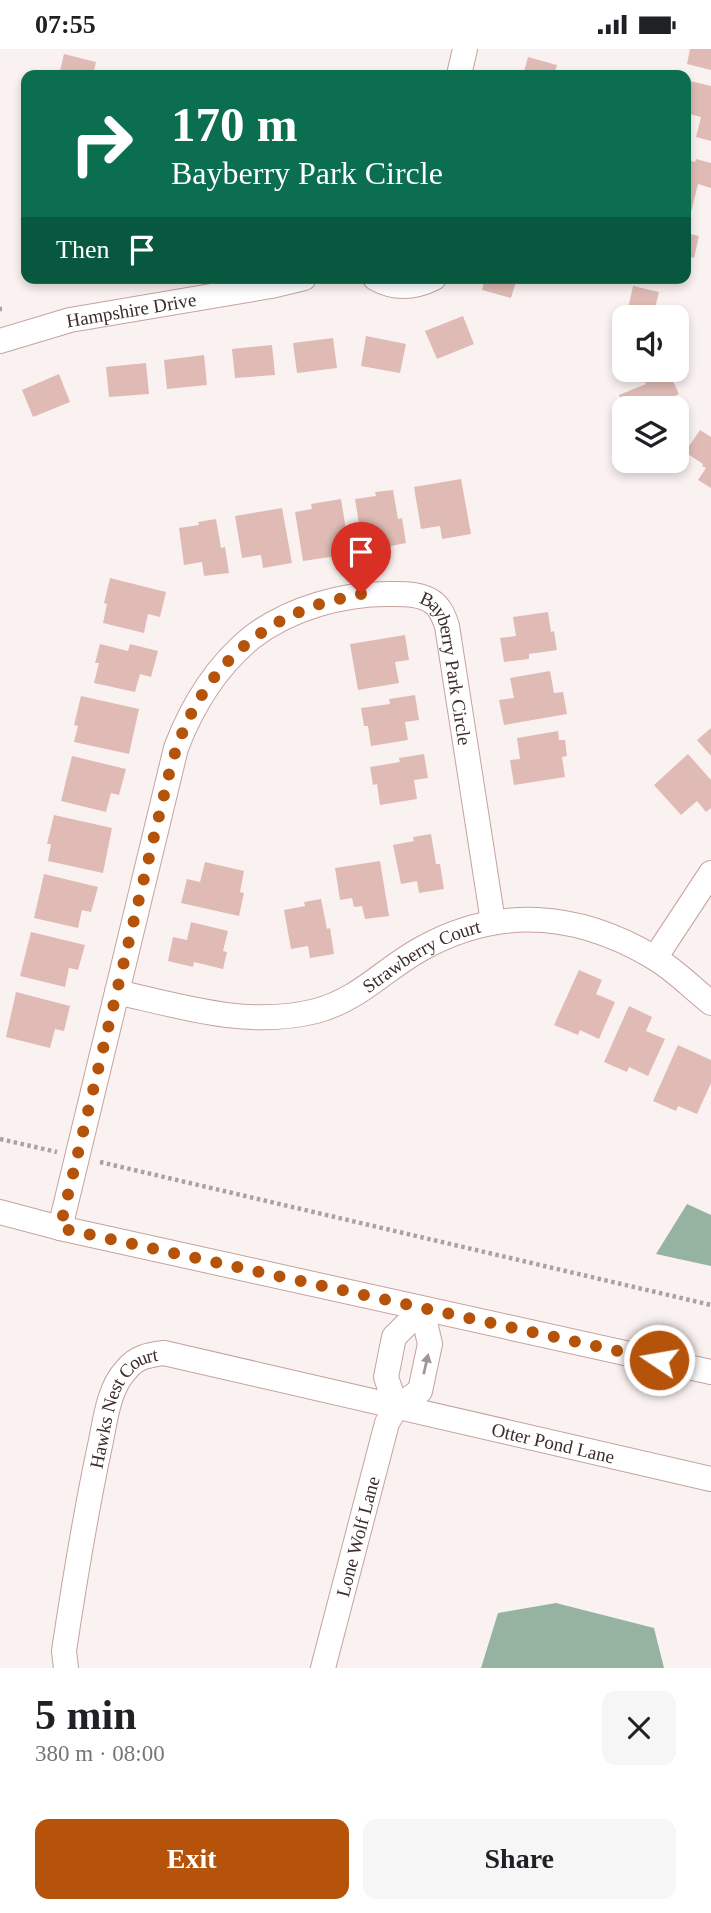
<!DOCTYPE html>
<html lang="en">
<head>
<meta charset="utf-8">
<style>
  :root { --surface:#fff; --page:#f6f6f6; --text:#202124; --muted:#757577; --accent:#b45309 }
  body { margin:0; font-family:"Times New Roman",serif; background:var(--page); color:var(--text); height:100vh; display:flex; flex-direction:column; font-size:26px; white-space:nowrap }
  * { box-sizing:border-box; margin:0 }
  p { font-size:23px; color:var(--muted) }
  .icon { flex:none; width:38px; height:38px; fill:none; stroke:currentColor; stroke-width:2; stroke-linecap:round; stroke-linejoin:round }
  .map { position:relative; height:1619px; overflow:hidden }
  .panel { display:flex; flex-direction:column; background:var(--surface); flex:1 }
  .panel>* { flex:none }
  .hud { position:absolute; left:21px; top:21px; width:670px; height:214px; border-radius:14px; box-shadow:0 4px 10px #0003; background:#0b6e4f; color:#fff; overflow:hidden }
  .tools { position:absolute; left:612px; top:256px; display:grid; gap:14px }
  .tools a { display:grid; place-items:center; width:77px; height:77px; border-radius:14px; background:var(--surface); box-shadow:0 4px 10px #0003; font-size:35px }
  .pin { position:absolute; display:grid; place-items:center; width:60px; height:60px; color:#fff; margin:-72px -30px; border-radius:50% 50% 50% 0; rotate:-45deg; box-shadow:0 0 7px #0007 }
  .pin .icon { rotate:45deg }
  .me { position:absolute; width:77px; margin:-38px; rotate:282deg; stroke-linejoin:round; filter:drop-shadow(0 0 5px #0008) }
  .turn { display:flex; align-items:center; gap:24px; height:147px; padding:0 35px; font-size:32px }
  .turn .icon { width:91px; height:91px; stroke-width:2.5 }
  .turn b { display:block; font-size:49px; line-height:60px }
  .then { display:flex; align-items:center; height:66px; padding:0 35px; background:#0003; gap:14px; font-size:26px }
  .round { display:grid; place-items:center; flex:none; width:74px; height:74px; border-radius:14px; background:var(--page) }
  .head { display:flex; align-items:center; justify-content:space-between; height:119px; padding:0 35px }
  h1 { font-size:42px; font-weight:700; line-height:52px }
  .primary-button { display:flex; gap:14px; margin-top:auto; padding:14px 35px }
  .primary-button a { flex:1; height:80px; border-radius:14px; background:var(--accent); color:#fff; font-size:28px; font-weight:700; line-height:80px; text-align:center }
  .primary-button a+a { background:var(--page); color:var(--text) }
  .status { display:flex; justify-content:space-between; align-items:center; height:49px; padding:0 35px; background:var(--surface); direction:ltr }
  .status svg { height:19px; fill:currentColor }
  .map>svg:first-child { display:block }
  .water { fill:#96b3a1 }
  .building { fill:#e0bbb5 }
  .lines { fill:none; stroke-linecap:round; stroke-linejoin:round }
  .minor-casing { stroke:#c6a29d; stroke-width:26 }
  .path { stroke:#aba19f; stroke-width:4.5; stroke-dasharray:3.5 3.5; stroke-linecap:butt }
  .minor { stroke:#fff; stroke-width:24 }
  .oneway { fill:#9e9696 }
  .route { stroke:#b45309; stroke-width:12; stroke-dasharray:0 21.6 }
  .labels { text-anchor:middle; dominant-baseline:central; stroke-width:7; stroke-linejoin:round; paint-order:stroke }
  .street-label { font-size:19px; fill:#3d2e2c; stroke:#fff }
</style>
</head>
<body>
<div class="status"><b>07:55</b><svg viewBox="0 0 49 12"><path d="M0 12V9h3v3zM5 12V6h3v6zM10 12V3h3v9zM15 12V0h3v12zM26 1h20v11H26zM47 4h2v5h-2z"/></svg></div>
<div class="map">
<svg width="711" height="1619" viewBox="0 0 711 1619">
  <rect width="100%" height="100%" fill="#faf2f1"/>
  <path class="water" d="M687,1155L711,1166V1217L656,1205Z
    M556,1554L654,1579L664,1619H481L498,1564Z"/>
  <path class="building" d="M690,0H711V21L687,15Z
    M64,5L96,13L93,26H59Z
    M528,8L557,16L554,26H523Z
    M686,31L711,37V92L696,88L701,68L686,64Z
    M686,110L695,113L696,110L711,114V139L698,135L691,163L686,162Z
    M686,184L699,187L694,209L686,207Z
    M485,229H517L511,249L482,241Z
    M633,237L659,243L653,268H626Z
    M463,267L474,295L437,310L425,282Z
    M366,287L406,295L400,324L361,317Z
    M333,289L337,319L297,324L293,294Z
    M272,296L275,326L235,329L232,300Z
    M204,306L207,336L167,340L164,311Z
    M146,314L149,345L109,348L106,318Z
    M668,321L679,345L662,353L665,359H625L619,346L646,335L644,332Z
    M59,325L70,353L33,368L22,341Z
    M700,381L711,388V439L698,431L706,419L702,417L703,415L685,403Z
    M461,430L471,485L442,490L440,477L421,480L414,438Z
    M393,441L398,470L402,469L406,494L381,499L379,484L361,487L355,450L376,447L375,443Z
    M341,450L350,505L303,512L295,463L312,460L311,455Z
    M282,459L292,514L263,519L261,506L242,509L235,467Z
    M216,470L221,499L225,498L229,524L204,527L202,513L184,516L179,479L199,476L198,473Z
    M110,529L166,543L160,568L148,565L144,584L103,574L107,555L104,554Z
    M548,563L551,583L554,582L557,601L529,605V610L504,613L500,589L516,587L513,568Z
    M405,586L409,611L395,613L399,634L358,641L350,595Z
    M100,595L128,602L130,595L158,602L151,628L140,625L135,643L94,634L99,614H95Z
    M550,622L554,644L563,643L567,665L504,676L499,651L514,649L510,629Z
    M415,646L419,671L405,673L408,691L371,697L368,677H364L361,659L390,655L389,650Z
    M81,647L139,660L129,705L74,693L78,677L74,676Z
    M711,679V707L697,691Z
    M558,682L559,691H565L567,707L562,708L565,728L514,736L510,711L520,710L517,689Z
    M424,705L428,729L414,731L417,750L380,756L377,735L373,736L370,718L400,713L399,709Z
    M688,705L711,731V759L706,763L697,752L681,766L654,736Z
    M72,707L126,720L119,746L111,744L106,763L61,752Z
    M54,766L112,779L103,824L48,812L51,795H47Z
    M431,785L436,815H440L444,840L419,844L417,832L401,835L393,796L414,792L413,788Z
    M380,812L389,867L365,870L362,857L354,858L352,849L340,851L335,819Z
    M205,813L244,822L240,843L244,844L239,867L181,854L187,830L200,833Z
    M44,825L98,838L91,863L82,861L78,879L34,869Z
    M321,850L327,880L330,879L334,905L310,909L308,897L291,900L284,861L305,857L304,853Z
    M191,873L228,882L223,902L227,903L223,920L194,913L193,918L168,912L173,888L187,891Z
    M31,883L85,896L78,921L69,919L65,938L20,927Z
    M579,921L602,931L596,945L615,953L599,990L580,981L578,986L554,976Z
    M16,943L70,957L64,982L55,980L50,999L6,988Z
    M629,957L652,968L646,982L665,990L648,1027L629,1018L627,1023L604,1013Z
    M678,996L711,1011V1034L697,1065L678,1057L676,1062L653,1052Z"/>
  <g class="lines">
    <defs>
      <g id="minor">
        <path d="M459,26L465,0"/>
        <path d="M375,229C394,240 414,239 434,229"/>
        <path id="s1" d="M0,292L70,271L271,237L304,229"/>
        <path d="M655,909L711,824"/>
        <path id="s2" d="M117,943C183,958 248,979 316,962C360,950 383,921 421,900C498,857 577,863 653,908C674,920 692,939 711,954"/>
        <path d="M0,1163L60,1179L711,1323"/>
        <path id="s3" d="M60,1179L176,699C192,657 216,618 251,589C290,559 344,544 392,545C407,545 422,545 434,554C441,560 444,568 447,577L493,873"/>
        <path d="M396,1358L386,1328L394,1288L422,1260"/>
        <path id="s4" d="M66,1619L64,1602C74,1535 85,1468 99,1401C105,1376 107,1341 126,1321C136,1308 148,1306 164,1304L711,1430"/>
        <path id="s5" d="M323,1619L387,1374L396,1358L420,1342L430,1295L422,1260"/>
      </g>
    </defs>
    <use href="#minor" class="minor-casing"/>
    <path class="path" d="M0,260H2
      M0,1090L57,1103
      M100,1113L711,1256"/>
    <use href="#minor" class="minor"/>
  </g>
  <defs><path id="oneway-solid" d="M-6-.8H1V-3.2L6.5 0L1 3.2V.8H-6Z" transform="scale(1.75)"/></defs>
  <use class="oneway" href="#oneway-solid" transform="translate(426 1315) rotate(-77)"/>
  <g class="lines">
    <path class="route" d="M361,545C344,549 325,552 309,559C235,587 190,645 170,721L60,1179L659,1311"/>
  </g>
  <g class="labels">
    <g class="street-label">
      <text stroke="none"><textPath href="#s1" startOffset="135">Hampshire Drive</textPath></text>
      <text stroke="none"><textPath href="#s3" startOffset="889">Bayberry Park Circle</textPath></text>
      <text stroke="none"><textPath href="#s2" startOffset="322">Strawberry Court</textPath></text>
      <text stroke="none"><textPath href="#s4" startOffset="273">Hawks Nest Court</textPath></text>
      <text stroke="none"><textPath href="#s4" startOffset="749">Otter Pond Lane</textPath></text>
      <text stroke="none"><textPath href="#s5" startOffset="136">Lone Wolf Lane</textPath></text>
    </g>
  </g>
</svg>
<div class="tools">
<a><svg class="icon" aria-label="sound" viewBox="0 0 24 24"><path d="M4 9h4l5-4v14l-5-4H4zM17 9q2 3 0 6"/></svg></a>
<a><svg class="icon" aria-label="layers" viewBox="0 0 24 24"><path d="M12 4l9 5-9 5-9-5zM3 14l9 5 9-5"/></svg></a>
</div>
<div class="pin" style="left:361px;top:545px;background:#d93025"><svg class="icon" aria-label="arrive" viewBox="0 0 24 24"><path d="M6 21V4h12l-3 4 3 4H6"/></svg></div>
<svg class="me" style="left:659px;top:1311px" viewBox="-20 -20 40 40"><circle r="17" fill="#b45309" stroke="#fff" stroke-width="3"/><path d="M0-11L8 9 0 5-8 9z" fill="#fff"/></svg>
<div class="hud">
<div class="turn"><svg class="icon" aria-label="right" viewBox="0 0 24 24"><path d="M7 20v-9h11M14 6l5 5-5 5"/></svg><div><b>170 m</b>Bayberry Park Circle</div></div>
<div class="then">Then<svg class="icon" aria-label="arrive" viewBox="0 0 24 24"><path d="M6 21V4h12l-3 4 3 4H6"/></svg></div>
</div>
</div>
<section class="panel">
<div class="head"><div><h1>5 min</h1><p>380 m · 08:00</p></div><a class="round"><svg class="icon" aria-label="close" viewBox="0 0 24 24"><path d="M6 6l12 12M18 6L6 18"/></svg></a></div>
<div class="primary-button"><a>Exit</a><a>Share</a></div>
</section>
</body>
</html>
